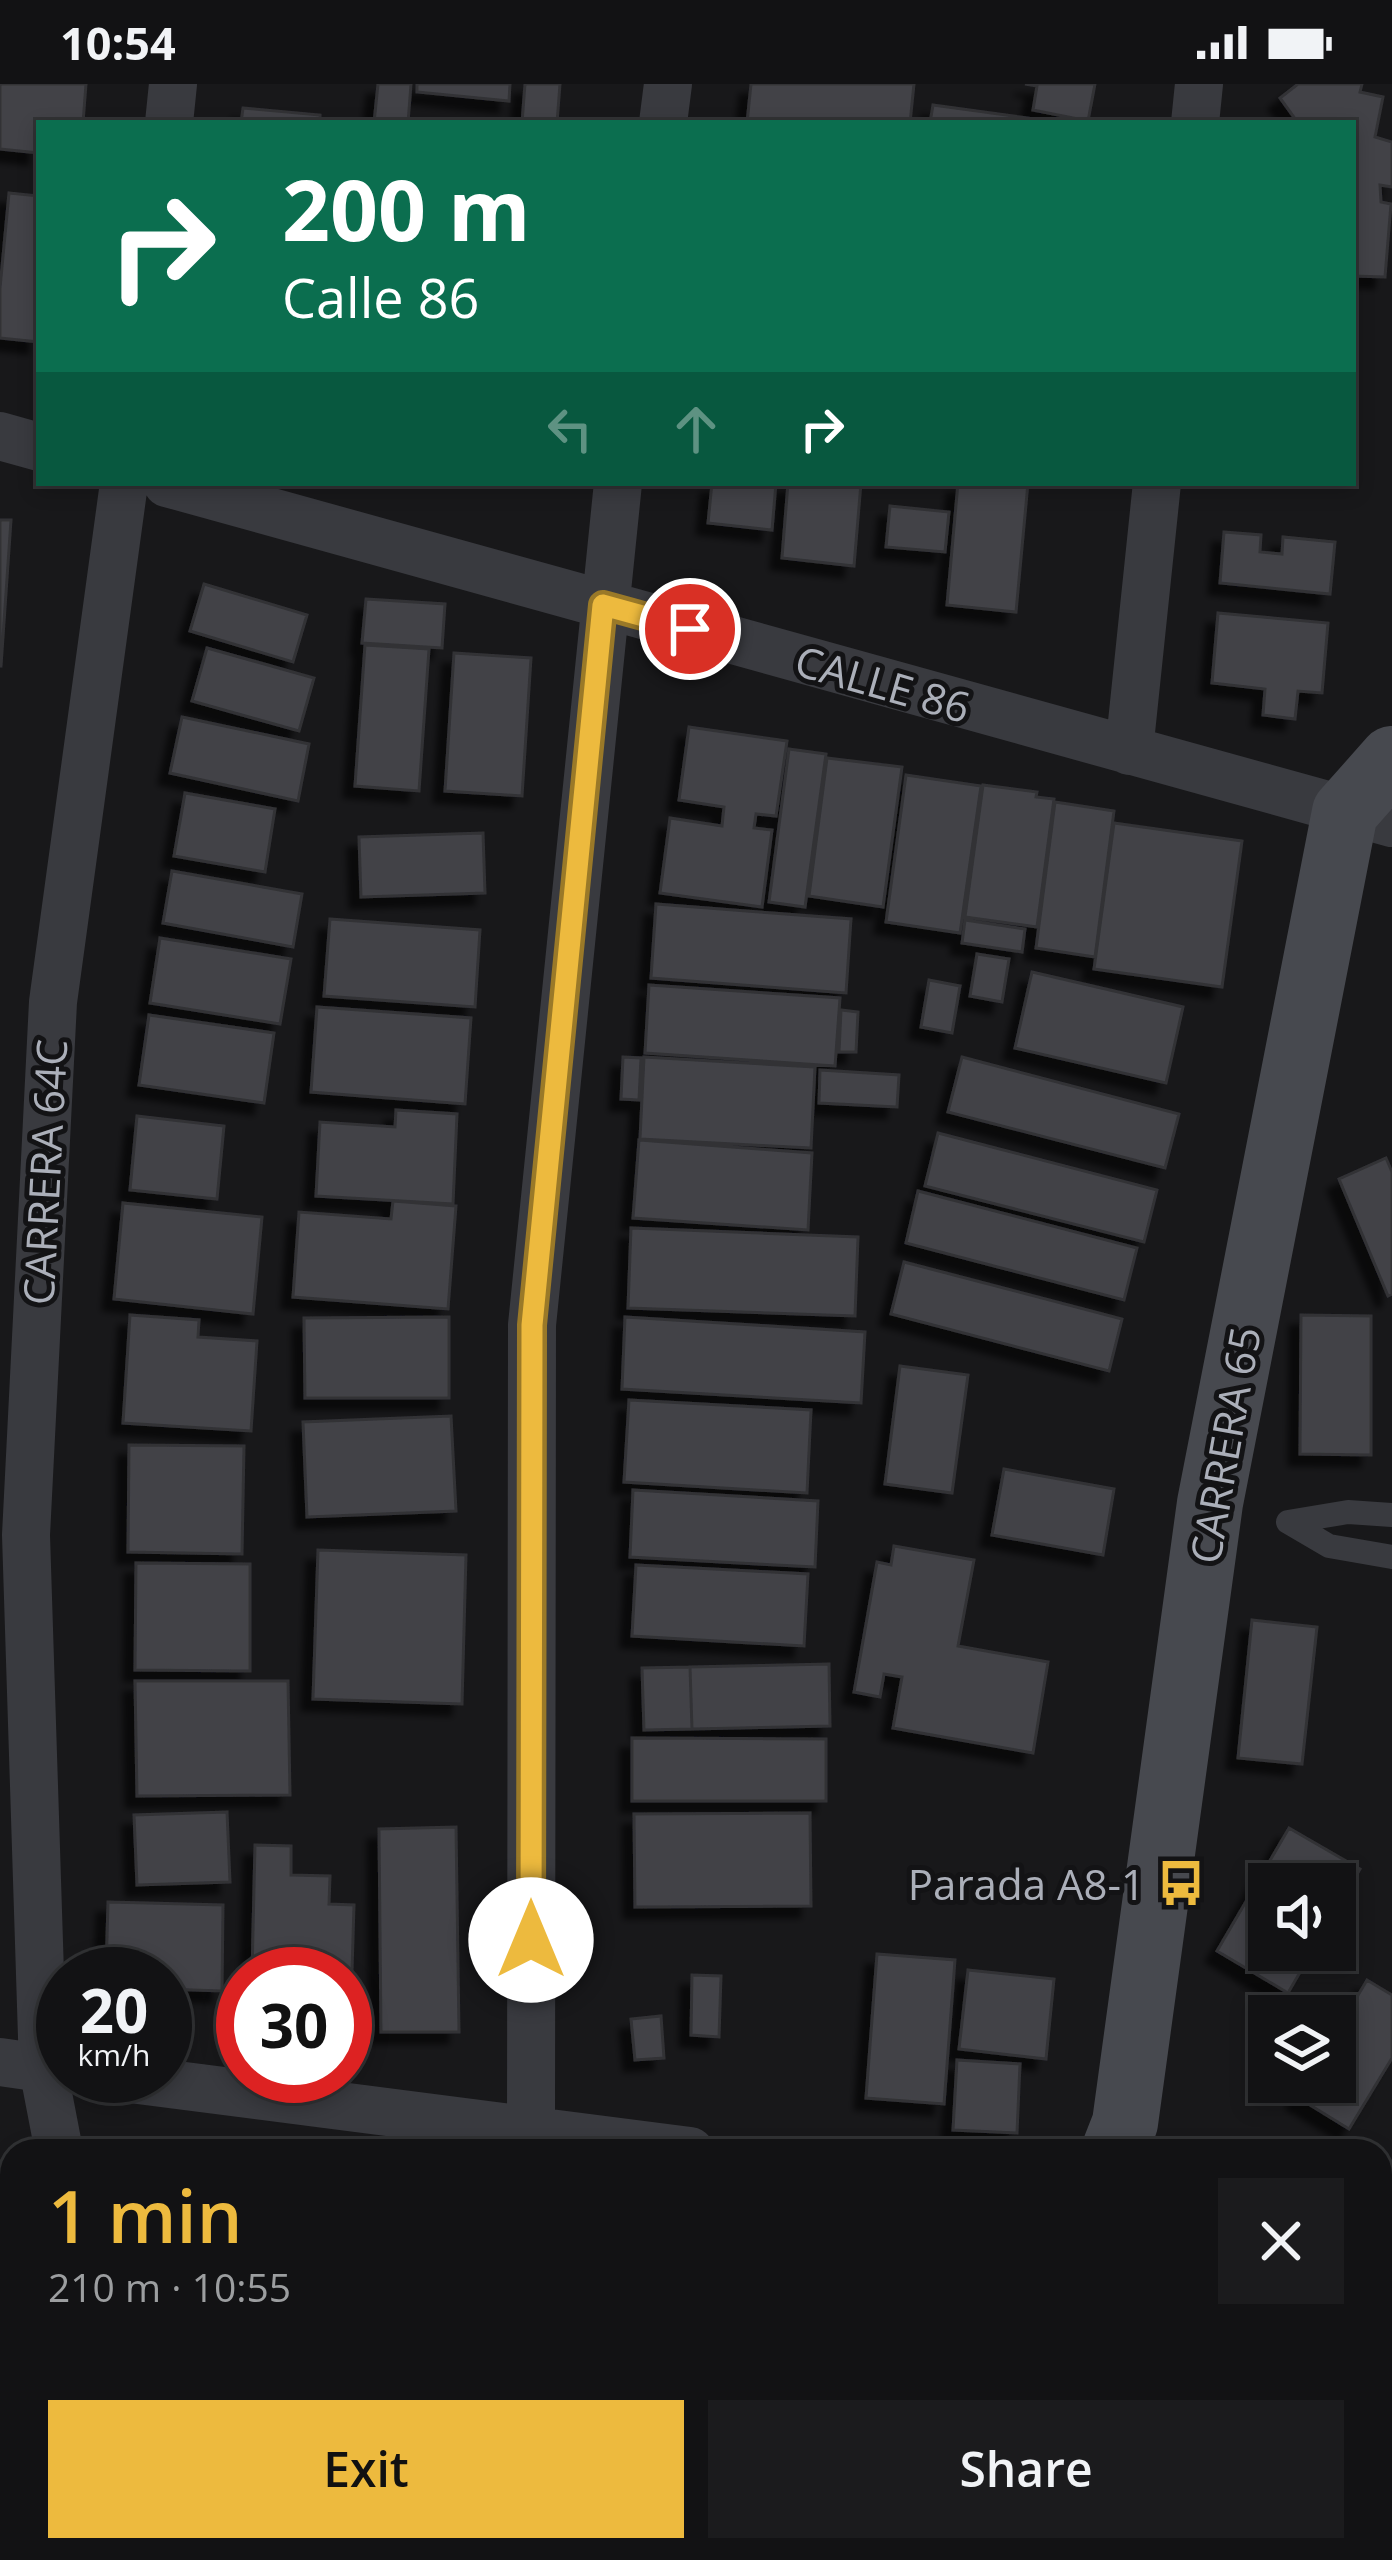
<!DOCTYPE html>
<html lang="en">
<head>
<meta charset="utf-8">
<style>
  :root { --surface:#121214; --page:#1b1b1d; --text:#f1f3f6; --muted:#9c9ea0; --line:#313234; --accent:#edba3e }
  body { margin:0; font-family:"Open Sans",sans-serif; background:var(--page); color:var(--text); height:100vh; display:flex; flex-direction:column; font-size:45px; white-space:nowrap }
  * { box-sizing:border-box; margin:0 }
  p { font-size:39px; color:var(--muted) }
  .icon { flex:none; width:66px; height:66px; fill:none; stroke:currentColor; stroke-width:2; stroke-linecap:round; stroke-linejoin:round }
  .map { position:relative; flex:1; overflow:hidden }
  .side { position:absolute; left:0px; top:2055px; width:1392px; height:423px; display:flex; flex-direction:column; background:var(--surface); border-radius:36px 36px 0 0; box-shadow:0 6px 18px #0003,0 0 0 3px var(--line) }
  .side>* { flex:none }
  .banner { position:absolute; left:36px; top:36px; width:1320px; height:366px; border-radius:0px; box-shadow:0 6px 18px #0003,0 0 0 3px var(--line); background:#0b6e4f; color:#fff; overflow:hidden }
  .buttons { position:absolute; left:1248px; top:1779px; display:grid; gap:24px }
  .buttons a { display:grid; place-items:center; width:108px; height:108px; border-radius:0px; background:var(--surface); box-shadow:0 6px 18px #0003,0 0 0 3px var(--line); font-size:60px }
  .speed { position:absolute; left:36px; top:1863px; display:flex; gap:24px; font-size:60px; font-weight:700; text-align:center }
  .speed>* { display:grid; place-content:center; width:156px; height:156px; border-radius:50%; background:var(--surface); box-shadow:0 6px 18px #0003,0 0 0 3px var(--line); line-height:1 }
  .speed small { font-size:30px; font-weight:400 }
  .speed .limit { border:18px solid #d22; background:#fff; color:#111 }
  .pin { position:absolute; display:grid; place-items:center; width:102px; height:102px; color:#fff; margin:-51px; border:6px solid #fff; border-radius:50%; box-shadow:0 3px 12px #0007 }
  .me { position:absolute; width:132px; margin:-66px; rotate:0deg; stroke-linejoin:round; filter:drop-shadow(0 0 9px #0008) }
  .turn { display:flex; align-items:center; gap:42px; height:252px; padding:0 48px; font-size:54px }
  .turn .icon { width:156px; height:156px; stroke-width:2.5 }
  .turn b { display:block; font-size:84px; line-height:102px }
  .lanes { display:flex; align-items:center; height:114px; padding:0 48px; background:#0003; justify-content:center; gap:60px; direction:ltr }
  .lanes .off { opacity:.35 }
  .round { display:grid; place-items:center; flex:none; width:126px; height:126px; border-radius:0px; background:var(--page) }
  .headline { display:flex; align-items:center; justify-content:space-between; height:204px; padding:0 48px }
  h1 { font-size:72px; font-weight:600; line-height:90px; color:var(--accent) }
  .action { display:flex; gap:24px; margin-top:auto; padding:24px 48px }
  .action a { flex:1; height:138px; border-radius:0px; background:var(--accent); color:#111; font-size:48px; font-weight:600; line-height:138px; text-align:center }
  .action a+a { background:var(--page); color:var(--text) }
  .status { display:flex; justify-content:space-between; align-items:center; height:84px; padding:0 60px; background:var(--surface); direction:ltr }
  .status svg { height:33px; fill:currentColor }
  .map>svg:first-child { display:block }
  .green { fill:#202821 }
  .building { fill:#424347; stroke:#323236; stroke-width:3; filter:url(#shadow) }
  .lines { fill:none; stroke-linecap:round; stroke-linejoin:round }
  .lane { stroke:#393a3f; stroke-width:24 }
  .street { stroke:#393a3f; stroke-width:48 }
  .secondary { stroke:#47494f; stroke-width:66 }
  .route-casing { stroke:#9a7928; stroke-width:30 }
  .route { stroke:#edba3e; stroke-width:21 }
  .labels { text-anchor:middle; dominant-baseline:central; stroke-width:10; stroke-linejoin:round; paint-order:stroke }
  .street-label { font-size:42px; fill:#abafb9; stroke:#131315 }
  .poi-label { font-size:42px; fill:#abafb9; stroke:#131315; text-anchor:end }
</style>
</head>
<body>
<div class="status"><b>10:54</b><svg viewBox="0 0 49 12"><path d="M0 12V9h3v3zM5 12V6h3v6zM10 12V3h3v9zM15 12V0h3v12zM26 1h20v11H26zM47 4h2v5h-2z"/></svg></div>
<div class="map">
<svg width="1392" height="2476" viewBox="0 0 1392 2476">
  <defs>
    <filter id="shadow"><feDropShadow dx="-11" dy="11" stdDeviation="3" flood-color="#0009"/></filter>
  </defs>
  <rect width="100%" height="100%" fill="#18181a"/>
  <path class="green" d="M1392,2159V2476H1250L1245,2466H1380V2161Z"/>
  <path class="building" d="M0,0H86L83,39H39V69L0,65Z
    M378,0H411L408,39H374Z
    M417,0H510L509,17L417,8Z
    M525,0H560L557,39H522Z
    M751,0H914L910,39H747Z
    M1025,0H1095L1088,37L1033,26L1037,2Z
    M1298,0H1362L1360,8L1383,13L1375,53L1392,58V103L1380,101L1381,118L1391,120L1385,193L1353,192V39H1298L1280,14Z
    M933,21L1042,36V39H930Z
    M243,24L320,31V39H241Z
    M9,109L39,112V258L0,254V204Z
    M712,399H776L772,446L708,439Z
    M788,399H861L854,482L782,474Z
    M958,399H1028L1016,528L947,521Z
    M890,422L949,428L945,468L886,463Z
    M0,436H11L1,582H0Z
    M1224,448L1261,451L1260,468L1282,470L1283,453L1335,458L1330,510L1220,499Z
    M204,500L307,531L293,578L190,547Z
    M366,515L445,520L442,564L362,559Z
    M1218,529L1328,539L1322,609L1298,607L1295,635L1263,631L1265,605L1212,599Z
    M365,561L429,565L419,707L355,702Z
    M207,564L314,594L299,647L192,617Z
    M454,569L531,574L522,712L445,707Z
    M182,633L309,660L298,717L170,689Z
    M689,643L787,657L776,732L756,730L754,744L772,746L762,823L660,809L670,734L722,742L724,723L679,716Z
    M789,665L826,670L805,823L769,818Z
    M827,674L902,683L883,823L809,812Z
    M906,691L981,702L960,849L886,838Z
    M983,701L1037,708L1036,713L1054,715L1037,843L965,833Z
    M185,709L275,725L265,788L174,772Z
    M1055,718L1114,727L1095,873L1036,864Z
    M1114,739L1242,757L1222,903L1094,885Z
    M483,749L485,809L361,813L359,753Z
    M172,787L302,810L293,863L163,839Z
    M656,820L851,835L846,909L651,894Z
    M330,835L480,846L475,923L324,912Z
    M965,836L1025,845L1022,868L962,859Z
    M160,854L291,875L280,940L150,919Z
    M977,870L1009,875L1002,918L970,912Z
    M1032,888L1183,923L1166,999L1015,964Z
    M929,896L960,902L952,949L921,943Z
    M649,901L840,914L835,982L645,969Z
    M317,923L471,934L465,1020L311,1008Z
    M841,926L858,928L856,968H839Z
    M149,931L274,949L264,1019L139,1001Z
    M623,973L641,974L639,1016L621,1015Z
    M644,973L815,983L811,1064L640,1055Z
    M962,973L1179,1030L1165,1084L948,1028Z
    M820,986L899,991L897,1023L819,1019Z
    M396,1026L457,1030L453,1120L316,1112L320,1038L395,1043Z
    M137,1032L224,1042L217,1115L130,1106Z
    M938,1049L1157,1106L1144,1158L925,1102Z
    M639,1056L812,1069L808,1146L633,1134Z
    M1386,1074L1392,1088V1210L1388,1212L1339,1095Z
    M918,1107L1137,1164L1124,1216L906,1159Z
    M393,1117L456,1122L448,1225L293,1213L299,1128L391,1135Z
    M123,1119L262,1133L253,1230L114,1215Z
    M631,1144L858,1153L855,1232L628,1224Z
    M904,1178L1122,1235L1109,1287L891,1230Z
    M130,1231L199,1236L198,1253L257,1257L251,1347L123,1339Z
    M1301,1231L1371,1232V1371L1300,1370Z
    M449,1233V1314H305L304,1234Z
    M625,1233L865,1248L861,1319L622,1305Z
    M900,1282L968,1291L952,1409L885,1400Z
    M629,1316L811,1326L807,1409L624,1398Z
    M451,1332L456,1427L307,1433L303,1338Z
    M129,1361L244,1362L242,1470L128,1468Z
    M1004,1385L1114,1405L1103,1471L992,1451Z
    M633,1406L818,1417L815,1483L630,1473Z
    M894,1462L974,1476L958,1562L1048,1578L1033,1669L893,1644L902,1593L884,1590L880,1613L854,1608L877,1478L891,1481Z
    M318,1466L466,1471L462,1620L313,1615Z
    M136,1479L250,1480V1587L135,1586Z
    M636,1481L808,1490L804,1562L632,1552Z
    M1252,1536L1317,1543L1302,1680L1238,1674Z
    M829,1580L830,1642L692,1645L690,1583Z
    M690,1583L692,1645L644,1646L642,1584Z
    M135,1597H288L290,1711L137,1712Z
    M632,1654L826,1655V1717H632Z
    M227,1728L230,1798L137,1801L134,1731Z
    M810,1729L811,1822L635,1823L634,1730Z
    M456,1743L459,1948H381L379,1745Z
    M1289,1744L1360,1785L1335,1828V1800H1269V1866H1313L1288,1909L1217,1867Z
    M255,1761L291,1762V1791L330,1792L329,1820L354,1821L351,1920L345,1919V1890H252Z
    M108,1818L223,1821L222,1907L165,1905V1890H106Z
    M877,1870L955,1876L944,2020L866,2014Z
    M968,1886L1054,1895L1046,1975L959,1965Z
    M692,1891L721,1892L719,1953L691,1951Z
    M1367,1896L1392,1911V1974L1349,2045L1297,2013L1306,1998H1335V1950Z
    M661,1932L664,1974L635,1976L631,1935Z
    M957,1976L1020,1980L1017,2049L953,2046Z
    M85,2466H229L226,2476H82Z
    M332,2466H423L432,2476H341Z
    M436,2466H518L507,2476H445Z
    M788,2466H924L933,2476H797Z
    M957,2466H1009L997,2476H965Z
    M1087,2466H1166L1174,2476H1074Z"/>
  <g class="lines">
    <path class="lane" d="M1288,1438L1329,1462L1392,1473
      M1288,1438L1348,1428L1392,1431"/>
    <path class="street" d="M169,39L173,0
      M663,39L668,0
      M1195,39L1199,0
      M0,352L39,363
      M167,399L1392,739
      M1129,667L1157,399
      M0,1978L63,1987
      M107,1992L690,2067
      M531,2045L532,1241L618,399
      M59,2067L43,1984L26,1451L53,918L124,399
      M1380,2102L1392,2100
      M37,2476L41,2466"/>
    <path class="secondary" d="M1114,2067L1125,2039L1210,1419L1345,728L1392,675
      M625,2476L638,2466"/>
  </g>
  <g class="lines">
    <defs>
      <path id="route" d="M531,1856L532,1241L603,521L690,545"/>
    </defs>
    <use href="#route" class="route-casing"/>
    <use href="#route" class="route"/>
  </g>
  <defs>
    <symbol id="bus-bare" viewBox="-9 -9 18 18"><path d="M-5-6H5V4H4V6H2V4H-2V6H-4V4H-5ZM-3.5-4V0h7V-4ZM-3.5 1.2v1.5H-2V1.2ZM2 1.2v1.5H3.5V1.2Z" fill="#edba3e" stroke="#131315" stroke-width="2.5" paint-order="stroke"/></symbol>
  </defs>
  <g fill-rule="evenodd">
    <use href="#bus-bare" x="1148" y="1766" width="66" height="66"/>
  </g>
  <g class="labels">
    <g class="street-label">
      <text transform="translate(883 599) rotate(16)">CALLE 86</text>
      <text transform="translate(44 1088) rotate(-87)">CARRERA 64C</text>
      <text transform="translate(1224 1361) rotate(-80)">CARRERA 65</text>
    </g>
    <g class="poi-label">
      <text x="1145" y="1799">Parada A8-1</text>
    </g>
  </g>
</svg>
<div class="buttons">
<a><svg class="icon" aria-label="sound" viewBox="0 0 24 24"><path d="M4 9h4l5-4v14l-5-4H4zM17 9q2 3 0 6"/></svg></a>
<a><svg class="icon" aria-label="layers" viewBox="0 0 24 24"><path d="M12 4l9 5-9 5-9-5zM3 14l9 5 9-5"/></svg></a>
</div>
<div class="speed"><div>20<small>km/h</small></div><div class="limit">30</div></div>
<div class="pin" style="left:690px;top:545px;background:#d93025"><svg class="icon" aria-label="arrive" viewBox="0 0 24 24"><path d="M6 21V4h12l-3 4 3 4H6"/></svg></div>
<svg class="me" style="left:531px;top:1856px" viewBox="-20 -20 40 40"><circle r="19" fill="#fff"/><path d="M0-13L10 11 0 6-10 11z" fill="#edba3e"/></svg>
<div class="banner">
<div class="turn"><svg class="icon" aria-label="right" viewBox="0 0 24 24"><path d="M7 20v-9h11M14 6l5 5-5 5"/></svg><div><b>200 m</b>Calle 86</div></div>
<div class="lanes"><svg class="icon off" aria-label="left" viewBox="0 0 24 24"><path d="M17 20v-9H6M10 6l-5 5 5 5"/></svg><svg class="icon off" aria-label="ahead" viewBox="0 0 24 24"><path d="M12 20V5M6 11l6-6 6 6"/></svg><svg class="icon" aria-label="right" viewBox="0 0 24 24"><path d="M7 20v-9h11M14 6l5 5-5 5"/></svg></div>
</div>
<section class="side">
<div class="headline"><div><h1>1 min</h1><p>210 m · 10:55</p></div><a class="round"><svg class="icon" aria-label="close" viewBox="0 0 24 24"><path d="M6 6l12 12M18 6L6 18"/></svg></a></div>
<div class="action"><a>Exit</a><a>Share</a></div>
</section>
</div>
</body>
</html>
